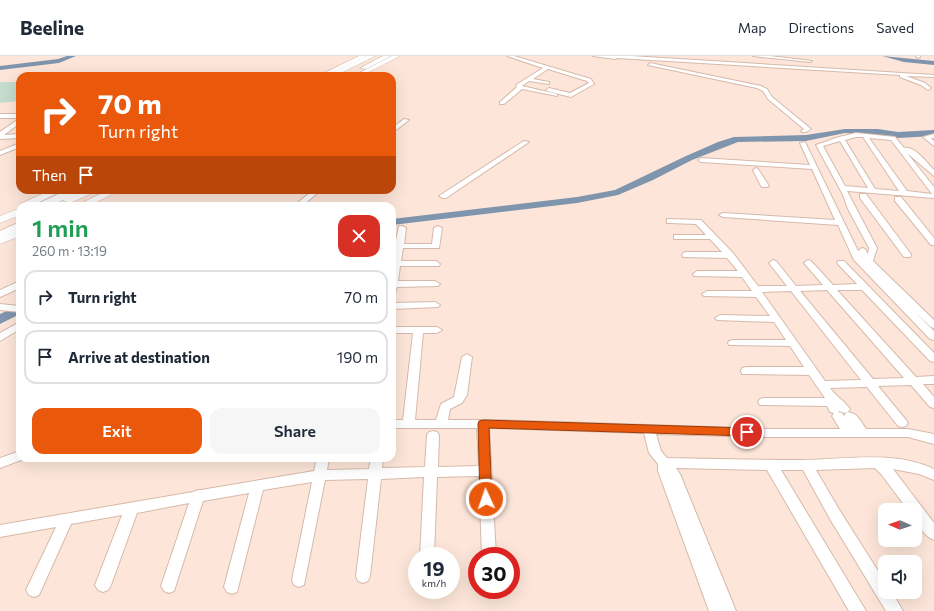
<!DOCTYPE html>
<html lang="en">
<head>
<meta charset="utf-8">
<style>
  :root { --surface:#fff; --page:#f6f6f7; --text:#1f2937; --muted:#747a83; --line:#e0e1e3; --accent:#ea580c }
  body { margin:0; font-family:Commissioner,sans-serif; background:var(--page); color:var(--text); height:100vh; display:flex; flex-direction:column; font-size:15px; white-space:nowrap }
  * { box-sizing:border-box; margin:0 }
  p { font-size:13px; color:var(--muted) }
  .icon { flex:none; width:22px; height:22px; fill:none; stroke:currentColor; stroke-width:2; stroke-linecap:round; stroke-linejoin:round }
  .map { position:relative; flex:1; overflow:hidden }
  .side { position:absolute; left:16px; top:146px; width:380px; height:260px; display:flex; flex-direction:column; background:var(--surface); border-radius:12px; box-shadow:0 4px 16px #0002 }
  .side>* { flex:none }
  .hud { position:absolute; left:16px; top:16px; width:380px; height:122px; border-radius:12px; box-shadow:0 4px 16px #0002; background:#ea580c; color:#fff; overflow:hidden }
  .needle { width:26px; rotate:272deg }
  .buttons { position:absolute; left:878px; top:447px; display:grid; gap:8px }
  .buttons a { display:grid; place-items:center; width:44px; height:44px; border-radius:8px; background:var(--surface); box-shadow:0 4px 16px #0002; font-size:20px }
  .speed { position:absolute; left:408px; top:491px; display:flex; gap:8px; font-size:20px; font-weight:700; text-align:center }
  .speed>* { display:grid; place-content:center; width:52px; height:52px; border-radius:50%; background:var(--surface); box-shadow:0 4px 16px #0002; line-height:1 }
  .speed small { font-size:10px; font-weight:400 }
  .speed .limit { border:6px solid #d22; background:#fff; color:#111 }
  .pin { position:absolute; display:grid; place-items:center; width:34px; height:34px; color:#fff; margin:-17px; border:2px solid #fff; border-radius:50%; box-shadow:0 1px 4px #0007 }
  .me { position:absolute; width:44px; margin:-22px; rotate:357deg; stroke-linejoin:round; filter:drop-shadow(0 0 3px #0008) }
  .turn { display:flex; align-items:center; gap:14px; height:84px; padding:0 16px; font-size:18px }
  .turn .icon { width:52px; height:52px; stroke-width:2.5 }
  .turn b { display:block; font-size:28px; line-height:34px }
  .then { display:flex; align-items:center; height:38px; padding:0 16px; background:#0003; gap:8px; font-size:15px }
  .round { display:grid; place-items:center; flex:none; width:42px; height:42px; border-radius:12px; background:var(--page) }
  .headline { display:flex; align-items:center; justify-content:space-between; height:68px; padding:0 16px }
  h1 { font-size:24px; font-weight:600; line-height:30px; color:#1e9e55 }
  .cta { display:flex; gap:8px; margin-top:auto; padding:8px 16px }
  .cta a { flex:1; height:46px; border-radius:12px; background:var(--accent); color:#fff; font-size:16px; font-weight:600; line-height:46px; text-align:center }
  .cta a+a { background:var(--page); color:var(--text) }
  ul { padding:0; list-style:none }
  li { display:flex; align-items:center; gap:12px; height:54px; margin:0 8px 6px; padding:0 8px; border:2px solid var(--line); border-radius:12px }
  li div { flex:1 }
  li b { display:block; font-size:15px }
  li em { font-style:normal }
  header { display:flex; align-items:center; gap:24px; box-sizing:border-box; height:56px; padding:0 20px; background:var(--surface); border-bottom:1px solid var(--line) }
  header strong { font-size:19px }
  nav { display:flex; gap:22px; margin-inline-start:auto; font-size:14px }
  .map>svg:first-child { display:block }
  .green { fill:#c5dccf }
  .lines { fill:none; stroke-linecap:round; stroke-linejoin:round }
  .river { fill:#7f95ad; fill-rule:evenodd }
  .minor-casing { stroke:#d6b9aa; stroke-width:2 }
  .major-casing { stroke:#d6b9aa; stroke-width:1 }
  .highway-casing { stroke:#d6b9aa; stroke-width:1 }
  .minor { fill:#fff; fill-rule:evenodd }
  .major { fill:#fff; fill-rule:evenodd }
  .highway { fill:#fff; fill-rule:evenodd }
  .route { fill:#ea580c; stroke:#983908 }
</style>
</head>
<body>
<header>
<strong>Beeline</strong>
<nav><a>Map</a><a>Directions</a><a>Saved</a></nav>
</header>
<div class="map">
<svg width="934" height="555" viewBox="0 0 934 555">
  <rect width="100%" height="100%" fill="#fde6d9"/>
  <path class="green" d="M0,26H20V45L0,47Z"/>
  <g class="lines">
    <path class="river" d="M67,0H76L59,7L0,14V10L58,3Z
      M882,0L934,5V9L904,6Z
      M845,73H878L898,76L934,74V80L898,82L878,79L845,77L806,85L738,86L692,104L653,124L618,139L577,147L392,169V163L577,141L615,134L686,100L718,86L734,81L806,79Z
      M20,249V258L0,268V258Z"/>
    <defs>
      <path id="minor" d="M507,0H514L591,23L594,28L571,41L547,35L546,34L549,32L570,37L589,27L587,25L548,13L533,23L549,26V28L529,25L522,30L557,38V40L522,33L504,48H500V46L517,31L516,29L543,12Z
        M593,0H631L934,19V21L906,20L925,27L931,32L928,34L921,29L900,21V19L617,2L615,3Z
        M753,0H770L812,5L810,6Z
        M916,0H920V1L918,2Z
        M650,7L761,30L767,33L772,41L811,73L806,76H802L801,75L804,73L768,43L763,35L757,32L648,9Z
        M0,58H20V62H0Z
        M20,62V67L4,79L20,78V82L0,83V76Z
        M404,63L409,64L392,77V72Z
        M856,77L895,81L904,92C915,90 927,107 934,114V120L907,97L934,131V142L847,135L877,192L873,205L934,264V272L931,271L914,255L934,275V284L930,283L854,204L838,169L723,161L719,159L723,157L835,164L812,113L701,106L698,104L701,102L810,109L800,87L805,86L858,195L862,192L865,193L868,198L869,192L848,153L843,139L816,89L839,81ZM856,81H863L899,135L875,133L845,84ZM869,82L891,84L932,138L907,135ZM840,85L868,132L845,130L823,90Z
        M934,78V82H931L934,85V90L923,81Z
        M524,85L529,86L446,142H443L439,140Z
        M20,87V91L0,99V95Z
        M756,112L758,113L769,130L767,131H763L761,130L753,114Z
        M313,134H321L302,150H294Z
        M860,138H866L910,197L911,199L910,201H904L860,142Z
        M895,141H901L934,182V189H931L895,145Z
        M667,163L701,164L733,197L758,230H787L769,207L773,204L776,205L796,230L823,229L804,207L808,204L811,205L833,229L857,228L837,207L838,205H844L934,297V306L930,305L862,234H837L916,321L934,320V328H923L934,341V352L930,351L911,329L878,330L906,364L908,367L906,370L902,371L898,370L867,331L830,332C836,341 844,344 850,353L848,356L844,357L839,355L838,356L842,357L846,363L844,360L846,357C856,354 861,366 866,373H908L934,378V388L908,381H769L656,378L661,395L667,402C712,403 757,404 801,404C844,404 894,394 934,413V424L919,418L893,413L934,467V484C923,480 915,465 915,454H908L881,418L875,412L816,414L840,455L885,526V536H892L903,555H886L830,463L803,414H781L866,555H849L767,414L676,412L680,418L736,555H709L658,415V408L649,397L644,377L492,372H489L496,500H482L479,420L437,421L434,500H420L424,421L381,423L370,520L368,525L363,527L358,525L356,520L368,423L325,424L304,529L299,531L294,529L292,524L312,426L263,434L237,536L232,538L227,536L224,531L249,437L203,445L174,535L169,537L164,535L161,530L189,447L137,457L111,529L108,534L103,536L98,534L95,529L122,459L71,468L39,539L34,541L29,539L26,534L56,471L0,481V469L193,436L198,434H201L314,415L317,402H329L327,414L369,413L371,402H383L382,412L425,411L427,379L429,376L433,375L437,376L439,379L438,411L479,410L477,372H392V364H403L413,277H392V271H437L442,274L437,277H423L415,364H436L441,348L454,341L462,301L467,298L472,301L467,339L462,347L450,353L448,364H492L769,373H840L832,360L834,357L830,356L827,350L760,349L758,346L760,343L764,342H825L809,319L742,318L741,315L742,312L746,311H804L790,290L729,289L728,287L729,285L733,284H786L774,266L717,264L715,262L720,259L770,260L756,241L704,240L702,238L707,235H752L742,221L694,220L693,218L697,215H738L727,202L683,201L682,199L683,197L686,196H722L710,183H674V179H706L696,168L670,167H667ZM827,234L904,322L873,323L800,235ZM791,235L861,324L825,325L762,236Z
        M399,170H402L406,172L404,188H432L434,172L438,170L442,172L439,192H403L401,205H436L440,208L439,210H400L398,225H435L440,228L438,230L397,231L395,237L392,238V204Z
        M20,225V232L0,241V234Z
        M435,246L440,249L438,251L392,253V247Z
        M0,248L20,250V256L0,254Z
        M20,266V273L0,285V277Z
        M20,395V402H25L24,403L0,412V402Z"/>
      <path id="major" d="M359,0H367L326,20H318Z
        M392,0H400L361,20H353Z
        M51,134H64L31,150H20V159L0,167V160L20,152L18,150L20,148Z
        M108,134H120L89,150H76Z
        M20,173V180L0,188V181Z"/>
      <path id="highway" d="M367,0H375L335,20H325Z
        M383,0H391L366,13L360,12Z
        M67,134H96L95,136L72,146L68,147L63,144L50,150H35L37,148Z
        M20,166V174L0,183V175Z"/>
    </defs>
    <use href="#minor" class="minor-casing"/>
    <use href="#major" class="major-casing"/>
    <use href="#highway" class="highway-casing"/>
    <use href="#minor" class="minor"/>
    <use href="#major" class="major"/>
    <use href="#highway" class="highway"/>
  </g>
  <path class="route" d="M483,364L747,372L751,373L752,376L751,379L747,380L489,372L492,443L490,447L486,448L482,447L480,443L478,368L479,365Z"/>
</svg>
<div class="buttons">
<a><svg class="needle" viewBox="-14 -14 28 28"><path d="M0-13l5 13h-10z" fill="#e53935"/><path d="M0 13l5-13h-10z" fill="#747a83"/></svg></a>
<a><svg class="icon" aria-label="sound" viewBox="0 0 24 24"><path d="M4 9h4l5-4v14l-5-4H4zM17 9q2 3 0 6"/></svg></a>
</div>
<div class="speed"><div>19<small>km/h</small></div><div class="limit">30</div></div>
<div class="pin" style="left:747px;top:376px;background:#d93025"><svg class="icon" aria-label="arrive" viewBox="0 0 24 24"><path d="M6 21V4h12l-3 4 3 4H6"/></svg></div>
<svg class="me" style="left:486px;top:443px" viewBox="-20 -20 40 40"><circle r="17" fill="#ea580c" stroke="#fff" stroke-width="3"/><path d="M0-11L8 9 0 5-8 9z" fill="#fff"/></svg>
<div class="hud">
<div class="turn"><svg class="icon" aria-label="right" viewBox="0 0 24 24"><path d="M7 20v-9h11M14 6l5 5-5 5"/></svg><div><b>70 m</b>Turn right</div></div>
<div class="then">Then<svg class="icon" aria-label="arrive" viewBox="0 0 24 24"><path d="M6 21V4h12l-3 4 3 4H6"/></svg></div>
</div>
<section class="side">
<div class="headline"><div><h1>1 min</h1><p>260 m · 13:19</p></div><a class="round" style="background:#d93025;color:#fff"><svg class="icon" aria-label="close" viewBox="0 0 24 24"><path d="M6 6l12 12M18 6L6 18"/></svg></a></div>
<ul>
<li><svg class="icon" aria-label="right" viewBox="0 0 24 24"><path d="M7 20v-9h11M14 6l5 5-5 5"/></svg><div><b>Turn right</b></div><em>70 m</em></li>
<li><svg class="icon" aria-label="arrive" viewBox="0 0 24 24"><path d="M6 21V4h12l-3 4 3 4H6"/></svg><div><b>Arrive at destination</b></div><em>190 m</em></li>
</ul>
<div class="cta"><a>Exit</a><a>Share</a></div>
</section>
</div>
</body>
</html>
